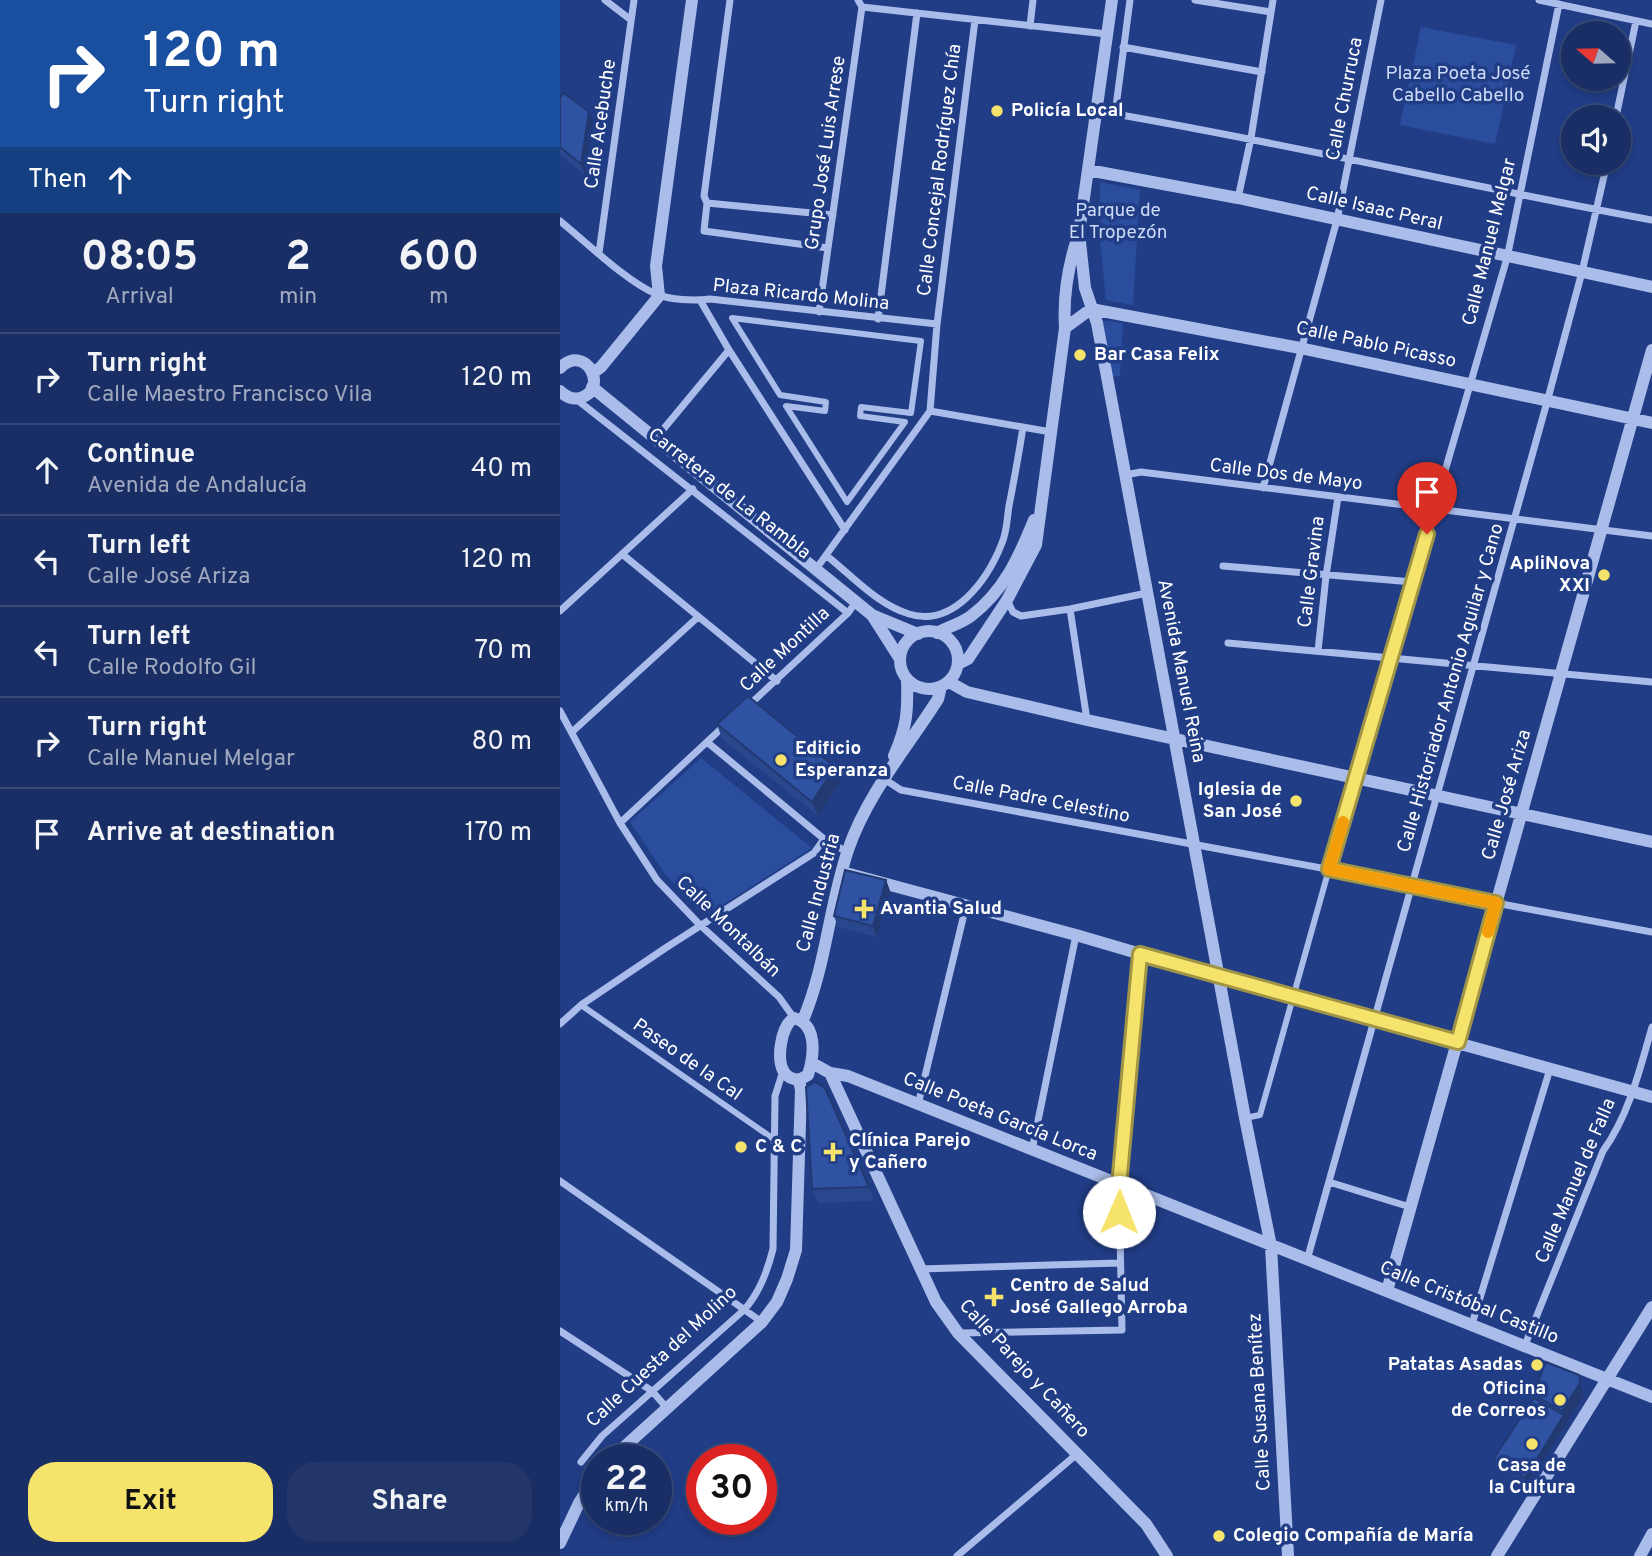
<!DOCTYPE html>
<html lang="en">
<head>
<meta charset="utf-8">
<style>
  :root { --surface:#192e64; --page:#22366a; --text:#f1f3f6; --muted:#9fa8bf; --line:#374a78; --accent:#f6e36b }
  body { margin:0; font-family:Overpass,sans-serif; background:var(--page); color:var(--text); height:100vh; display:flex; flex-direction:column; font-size:26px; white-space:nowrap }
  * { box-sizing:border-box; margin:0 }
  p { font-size:23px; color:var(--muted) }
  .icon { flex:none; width:38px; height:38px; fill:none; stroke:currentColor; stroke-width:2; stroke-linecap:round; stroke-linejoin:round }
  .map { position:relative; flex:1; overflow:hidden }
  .sheet { display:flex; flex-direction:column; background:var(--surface); width:560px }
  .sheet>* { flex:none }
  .hud { background:#1a4fa0; color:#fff; overflow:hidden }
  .needle { width:46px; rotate:290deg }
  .tools { position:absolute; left:1001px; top:21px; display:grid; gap:14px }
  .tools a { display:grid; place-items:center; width:70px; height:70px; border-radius:50%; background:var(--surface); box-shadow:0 4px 10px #0003,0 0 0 2px var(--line); font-size:35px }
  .speed { position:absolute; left:21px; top:1444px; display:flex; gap:14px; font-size:35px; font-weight:700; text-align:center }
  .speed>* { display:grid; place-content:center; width:91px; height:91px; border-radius:50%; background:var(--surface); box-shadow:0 4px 10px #0003,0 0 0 2px var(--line); line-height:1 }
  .speed small { font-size:18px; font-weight:400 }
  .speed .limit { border:10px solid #d22; background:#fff; color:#111 }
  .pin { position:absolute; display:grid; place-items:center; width:60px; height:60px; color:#fff; margin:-72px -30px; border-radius:50% 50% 50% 0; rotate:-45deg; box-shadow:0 0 7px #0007 }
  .pin .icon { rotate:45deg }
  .me { position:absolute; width:77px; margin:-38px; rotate:1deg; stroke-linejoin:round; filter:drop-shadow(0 0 5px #0008) }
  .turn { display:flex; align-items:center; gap:24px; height:147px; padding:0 28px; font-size:32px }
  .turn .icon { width:91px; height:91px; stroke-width:2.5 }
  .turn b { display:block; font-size:49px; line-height:60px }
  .then { display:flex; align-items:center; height:66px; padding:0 28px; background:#0003; gap:14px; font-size:26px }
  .eta { display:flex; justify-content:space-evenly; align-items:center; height:119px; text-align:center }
  .eta b { font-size:42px; font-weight:700; line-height:49px }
  .primary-button { display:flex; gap:14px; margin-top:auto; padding:14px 28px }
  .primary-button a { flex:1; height:80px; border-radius:28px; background:var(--accent); color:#111; font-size:28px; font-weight:700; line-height:80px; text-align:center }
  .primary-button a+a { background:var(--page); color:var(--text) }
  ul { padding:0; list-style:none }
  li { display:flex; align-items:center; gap:21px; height:91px; padding:0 28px; border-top:2px solid var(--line) }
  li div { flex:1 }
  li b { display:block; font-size:26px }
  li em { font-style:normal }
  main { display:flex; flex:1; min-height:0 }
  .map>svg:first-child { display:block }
  .green { fill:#2b4d9e }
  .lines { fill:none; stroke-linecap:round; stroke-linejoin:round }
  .pedestrian { stroke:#aabdea; stroke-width:6 }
  .minor { stroke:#aabdea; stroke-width:7 }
  .tertiary { stroke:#aabdea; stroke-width:12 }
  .wall { fill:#29478c }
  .shaded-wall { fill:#223972 }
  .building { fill:#3052a3; stroke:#223972; stroke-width:2 }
  .route-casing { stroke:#a09446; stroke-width:18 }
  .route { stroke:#f6e36b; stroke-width:12 }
  .slow { stroke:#f59e0b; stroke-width:12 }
  .poi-dot { fill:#f6e36b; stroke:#213d86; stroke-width:2.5 }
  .labels { text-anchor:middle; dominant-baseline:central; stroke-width:7; stroke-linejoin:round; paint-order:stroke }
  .park-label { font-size:19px; fill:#cedbf7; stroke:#213d86 }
  .street-label { font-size:19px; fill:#fff; stroke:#213d86 }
  .poi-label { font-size:19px; font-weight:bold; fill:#fff; stroke:#213d86; text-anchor:start }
</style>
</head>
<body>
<main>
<section class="sheet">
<div class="hud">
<div class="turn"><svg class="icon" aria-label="right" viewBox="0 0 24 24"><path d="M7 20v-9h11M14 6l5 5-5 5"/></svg><div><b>120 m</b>Turn right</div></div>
<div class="then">Then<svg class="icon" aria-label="ahead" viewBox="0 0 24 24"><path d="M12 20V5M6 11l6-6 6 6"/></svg></div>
</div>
<div class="eta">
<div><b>08:05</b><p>Arrival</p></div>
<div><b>2</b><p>min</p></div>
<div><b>600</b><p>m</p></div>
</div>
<ul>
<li><svg class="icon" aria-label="right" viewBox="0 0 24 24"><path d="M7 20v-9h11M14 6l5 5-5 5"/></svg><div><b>Turn right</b><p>Calle Maestro Francisco Vila</p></div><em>120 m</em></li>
<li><svg class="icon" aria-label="ahead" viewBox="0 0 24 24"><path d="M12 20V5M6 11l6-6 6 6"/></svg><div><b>Continue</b><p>Avenida de Andalucía</p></div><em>40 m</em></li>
<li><svg class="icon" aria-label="left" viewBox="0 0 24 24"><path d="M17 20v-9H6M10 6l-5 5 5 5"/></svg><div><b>Turn left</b><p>Calle José Ariza</p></div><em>120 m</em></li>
<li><svg class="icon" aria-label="left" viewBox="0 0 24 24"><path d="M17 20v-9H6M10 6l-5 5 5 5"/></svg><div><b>Turn left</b><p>Calle Rodolfo Gil</p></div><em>70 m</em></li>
<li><svg class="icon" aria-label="right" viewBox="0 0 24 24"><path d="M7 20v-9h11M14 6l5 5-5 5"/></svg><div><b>Turn right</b><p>Calle Manuel Melgar</p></div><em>80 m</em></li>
<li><svg class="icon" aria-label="arrive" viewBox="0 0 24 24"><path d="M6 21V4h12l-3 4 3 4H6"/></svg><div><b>Arrive at destination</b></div><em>170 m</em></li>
</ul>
<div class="primary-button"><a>Exit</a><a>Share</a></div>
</section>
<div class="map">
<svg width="1092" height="1556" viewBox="0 0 1092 1556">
  <rect width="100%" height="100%" fill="#213d86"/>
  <path class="green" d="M861,27L956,45L935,144L840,125Z
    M540,182L580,190L573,305L546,300L539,231Z
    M539,320L563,323L560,376L549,377Z
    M141,758L252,848L150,913H144L137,909L105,874L70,822Z"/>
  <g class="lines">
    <path class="pedestrian" d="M172,318L361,341L351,413L301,407L300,416L345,422L287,502L226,406L265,411L266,402L220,395Z
      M21,1005L215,1140
      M685,1118L700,1115L769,869"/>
    <path class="minor" d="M45,0L71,20
      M170,0L144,196L147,203L273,215
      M570,0L555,114C735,145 912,187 1092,220
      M635,0L711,12
      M979,0L1092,24
      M302,7L547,34
      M470,26L473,0
      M563,47L702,72
      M1056,117L1076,21
      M678,198L691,138L713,0
      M147,203L144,231L268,248
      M0,221C26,242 67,282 96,294C110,300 134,301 150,299L377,324
      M39,253L74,0
      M140,300L169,350L285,530
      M259,312L302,7L298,0
      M318,319L357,13
      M16,399L288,613L296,602
      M370,411L491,432
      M96,438L169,350
      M565,475L581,472L1092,536
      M703,488L777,220L821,0
      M62,554L217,681
      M267,556C292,576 318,605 349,614C394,628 428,579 442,543C447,532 447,518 449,506C454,480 459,454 463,427
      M663,566L853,582
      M256,569L370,411L377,324L415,20
      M447,600L453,612L461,616L510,609L587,593
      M510,609L527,720
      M0,611L133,489
      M668,643L1092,682
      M758,651L766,576L778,497
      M187,707L288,613
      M0,711L60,823L97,880L140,925L219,997L234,1018
      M12,732L138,617
      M147,742L264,839L287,852
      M324,779L341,790L853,885L936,903L1092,932
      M60,823L164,726
      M769,869L947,258L999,4
      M0,1024L21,1005L107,947L254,853L264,839
      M358,1105L406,906
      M472,1150L516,935
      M0,1181L202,1322
      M769,1182L850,1207
      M747,1260L987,402L1022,272L1047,163
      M361,1269L559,1263
      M912,1324L990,1069
      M0,1331L92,1391L106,1407
      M398,1333L562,1330L559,1186L580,954
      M965,1345L1043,1151C1069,1115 1080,1069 1092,1027
      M21,1462L42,1436L185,1309C200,1291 207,1272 213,1249L215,1096L223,1071
      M397,1556L517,1454"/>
    <path class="tertiary" d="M528,170L678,198L1092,287
      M519,233L525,288L537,323L685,1118L711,1246L728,1556
      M531,309L740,348L1092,423
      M505,328L531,309
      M0,368C26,342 50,390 20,398C12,400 5,396 0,391
      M33,373L41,367L99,296L96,266L132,0
      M32,387L312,615L358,634
      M312,615L340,659
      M340 660a29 29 0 1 1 58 0a29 29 0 1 1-58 0Z
      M377,633C388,627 402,623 411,616C444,591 459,557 474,520
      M398,664L408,659L447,600L476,545L505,328C503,297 509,262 519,233L552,0
      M389,682L407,692L527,720L1092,842
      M334,756C347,726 348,712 347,680
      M282,872L516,935L659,977L1092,1097
      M234,1018C258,1024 254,1056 248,1075L239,1080C233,1079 228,1078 224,1072C216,1059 221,1026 234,1018Z
      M243,1020C266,966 269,906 288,850C307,794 347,748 378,699L381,687
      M252,1063L270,1073L288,1076L1092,1397
      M270,1073L376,1302L398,1333L586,1524L607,1556
      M827,1291L1092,350
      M50,1460L202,1322L217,1302L227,1279L236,1250L241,1090L239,1080
      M0,1543L19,1503L37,1475
      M937,1556L1092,1307
      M1080,1556L1092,1534"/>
  </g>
  <path class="wall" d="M0,98L33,123L25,175L0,155Z
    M157,724L275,767L280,781L258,816L162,739Z
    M326,880L330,891L317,937L278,927L274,916Z
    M309,1187L314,1201L258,1203L252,1189Z
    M1019,1375L1024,1395L968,1485L936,1466L934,1458L974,1398L973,1394Z"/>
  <path class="shaded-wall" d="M29,112L33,123L25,175L21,164Z
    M275,767L280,781L258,816L252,802Z
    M326,880L330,891L317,937L313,926Z
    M1019,1375L1024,1395L968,1485L965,1478L1004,1415L1002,1411Z"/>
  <path class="building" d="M4,93L29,112L21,164L0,147V98Z
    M188,696L275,767L252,802L157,724Z
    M285,870L326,880L313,926L274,916Z
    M255,1082L265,1088L309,1187L252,1189L246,1087Z
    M986,1362L1019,1375L1020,1383L1002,1411L973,1394Z
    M974,1398L1004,1415L965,1478L934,1458Z"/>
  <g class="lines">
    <defs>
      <path id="route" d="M559,1212V1186L580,954L898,1042L936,903L769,869L867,534"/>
    </defs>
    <use href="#route" class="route-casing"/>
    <use href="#route" class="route"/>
    <path class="slow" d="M783,822L769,869L936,903L928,932"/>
  </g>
  <g class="poi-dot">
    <circle cx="437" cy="111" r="7"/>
    <circle cx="520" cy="355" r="7"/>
    <circle cx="1044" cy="575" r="7"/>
    <circle cx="221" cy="760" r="7"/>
    <circle cx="736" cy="801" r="7"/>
    <path d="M300.5 898.5h7v7h7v7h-7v7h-7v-7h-7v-7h7z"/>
    <circle cx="181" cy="1147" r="7"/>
    <path d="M269.5 1141.5h7v7h7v7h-7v7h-7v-7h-7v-7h7z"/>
    <path d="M430.5 1286.5h7v7h7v7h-7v7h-7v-7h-7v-7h7z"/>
    <circle cx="977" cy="1365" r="7"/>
    <circle cx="1000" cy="1400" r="7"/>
    <circle cx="972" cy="1444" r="7"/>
    <circle cx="659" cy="1536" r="7"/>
  </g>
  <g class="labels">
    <g class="park-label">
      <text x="898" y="74">Plaza Poeta José<tspan x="898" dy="22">Cabello Cabello</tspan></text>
      <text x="558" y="211">Parque de<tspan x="558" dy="22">El Tropezón</tspan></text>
    </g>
    <g class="street-label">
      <text transform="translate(785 99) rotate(-79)">Calle Churruca</text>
      <text transform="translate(41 124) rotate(-82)">Calle Acebuche</text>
      <text transform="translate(266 153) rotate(-82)">Grupo José Luis Arrese</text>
      <text transform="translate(380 170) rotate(-83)">Calle Concejal Rodríguez Chía</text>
      <text transform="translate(814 209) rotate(13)">Calle Isaac Peral</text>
      <text transform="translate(930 242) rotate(-76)">Calle Manuel Melgar</text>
      <text transform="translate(241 295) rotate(6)">Plaza Ricardo Molina</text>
      <text transform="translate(816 345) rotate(12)">Calle Pablo Picasso</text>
      <text transform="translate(726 475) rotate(7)">Calle Dos de Mayo</text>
      <text transform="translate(169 494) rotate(38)">Carretera de La Rambla</text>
      <text transform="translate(752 572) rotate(-83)">Calle Gravina</text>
      <text transform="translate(225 650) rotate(-43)">Calle Montilla</text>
      <text transform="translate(621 671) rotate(79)">Avenida Manuel Reina</text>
      <text transform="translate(891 688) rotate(-74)">Calle Historiador Antonio Aguilar y Cano</text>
      <text transform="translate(947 795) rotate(-74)">Calle José Ariza</text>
      <text transform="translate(481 800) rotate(11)">Calle Padre Celestino</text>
      <text transform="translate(259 893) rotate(-75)">Calle Industria</text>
      <text transform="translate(168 927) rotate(44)">Calle Montalbán</text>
      <text transform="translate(127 1060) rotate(35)">Paseo de la Cal</text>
      <text transform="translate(440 1117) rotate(22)">Calle Poeta García Lorca</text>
      <text transform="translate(1016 1181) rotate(-67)">Calle Manuel de Falla</text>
      <text transform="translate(909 1303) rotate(22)">Calle Cristóbal Castillo</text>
      <text transform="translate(102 1357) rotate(-43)">Calle Cuesta del Molino</text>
      <text transform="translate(464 1369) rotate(47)">Calle Parejo y Cañero</text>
      <text transform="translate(700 1402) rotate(-93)">Calle Susana Benítez</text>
    </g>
    <g class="poi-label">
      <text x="451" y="111">Policía Local</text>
      <text x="534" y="355">Bar Casa Felix</text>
      <text x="1030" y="564" text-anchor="end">ApliNova<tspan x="1030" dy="22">XXI</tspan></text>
      <text x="235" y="749">Edificio<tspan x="235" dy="22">Esperanza</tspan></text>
      <text x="722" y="790" text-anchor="end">Iglesia de<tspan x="722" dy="22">San José</tspan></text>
      <text x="320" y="909">Avantia Salud</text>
      <text x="289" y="1141">Clínica Parejo<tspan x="289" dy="22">y Cañero</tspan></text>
      <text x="195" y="1147">C &amp; C</text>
      <text x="450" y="1286">Centro de Salud<tspan x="450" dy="22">José Gallego Arroba</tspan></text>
      <text x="963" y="1365" text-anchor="end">Patatas Asadas</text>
      <text x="986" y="1389" text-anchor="end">Oficina<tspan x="986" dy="22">de Correos</tspan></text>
      <text x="972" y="1466" text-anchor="middle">Casa de<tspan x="972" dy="22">la Cultura</tspan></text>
      <text x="673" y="1536">Colegio Compañía de María</text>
    </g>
  </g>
</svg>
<div class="tools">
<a><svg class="needle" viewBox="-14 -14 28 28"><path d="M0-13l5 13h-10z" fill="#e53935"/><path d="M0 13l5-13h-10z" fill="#9fa8bf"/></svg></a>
<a><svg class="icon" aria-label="sound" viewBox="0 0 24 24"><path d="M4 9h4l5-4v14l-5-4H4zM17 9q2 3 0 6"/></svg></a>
</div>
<div class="speed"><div>22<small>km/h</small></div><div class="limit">30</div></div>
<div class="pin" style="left:867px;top:534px;background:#d93025"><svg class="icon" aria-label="arrive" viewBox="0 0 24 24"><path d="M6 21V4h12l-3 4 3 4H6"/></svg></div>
<svg class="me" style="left:559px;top:1212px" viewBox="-20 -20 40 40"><circle r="19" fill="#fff"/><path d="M0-13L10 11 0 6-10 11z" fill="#f6e36b"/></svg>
</div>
</main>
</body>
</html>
